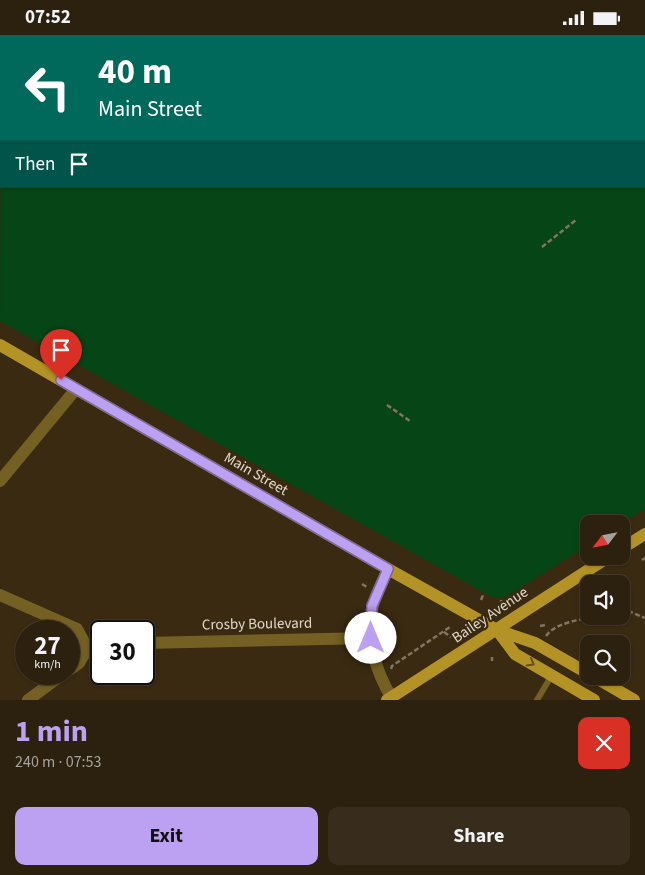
<!DOCTYPE html>
<html lang="en">
<head>
<meta charset="utf-8">
<style>
  :root { --surface:#2c200e; --page:#382d1c; --text:#f1f3f6; --muted:#a6a39e; --line:#483e2e; --accent:#bca0f2 }
  body { margin:0; font-family:"Source Sans 3",sans-serif; background:var(--page); color:var(--text); height:100vh; display:flex; flex-direction:column; font-size:19px; white-space:nowrap }
  * { box-sizing:border-box; margin:0 }
  p { font-size:16px; color:var(--muted) }
  .icon { flex:none; width:28px; height:28px; fill:none; stroke:currentColor; stroke-width:2; stroke-linecap:round; stroke-linejoin:round }
  .map { position:relative; height:665px; overflow:hidden }
  .drawer { display:flex; flex-direction:column; background:var(--surface); flex:1 }
  .drawer>* { flex:none }
  .top-card { position:absolute; left:0px; top:0px; width:645px; height:152px; box-shadow:0 1px 4px #0004,0 0 0 1px var(--line); background:#00695c; color:#fff; overflow:hidden }
  .needle { width:32px; rotate:238deg }
  .fabs { position:absolute; left:580px; top:480px; display:grid; gap:10px }
  .fabs a { display:grid; place-items:center; width:50px; height:50px; border-radius:10px; background:var(--surface); box-shadow:0 1px 4px #0004,0 0 0 1px var(--line); font-size:25px }
  .speed { position:absolute; left:15px; top:585px; display:flex; gap:10px; font-size:25px; font-weight:700; text-align:center }
  .speed>* { display:grid; place-content:center; width:65px; height:65px; border-radius:50%; background:var(--surface); box-shadow:0 1px 4px #0004,0 0 0 1px var(--line); line-height:1 }
  .speed small { font-size:12px; font-weight:400 }
  .speed .limit { border:2px solid #111; border-radius:8px; background:#fff; color:#111 }
  .pin { position:absolute; display:grid; place-items:center; width:42px; height:42px; color:#fff; margin:-51px -21px; border-radius:50% 50% 50% 0; rotate:-45deg; box-shadow:0 0 5px #0007 }
  .pin .icon { rotate:45deg }
  .me { position:absolute; width:55px; margin:-28px; rotate:0deg; stroke-linejoin:round; filter:drop-shadow(0 0 4px #0008) }
  .turn { display:flex; align-items:center; gap:18px; height:105px; padding:0 15px; font-size:22px }
  .turn .icon { width:65px; height:65px; stroke-width:2.5 }
  .turn b { display:block; font-size:35px; line-height:42px }
  .then { display:flex; align-items:center; height:48px; padding:0 15px; background:#0003; gap:10px; font-size:19px }
  .round { display:grid; place-items:center; flex:none; width:52px; height:52px; border-radius:10px; background:var(--page) }
  .overview { display:flex; align-items:center; justify-content:space-between; height:85px; padding:0 15px }
  h1 { font-size:30px; font-weight:700; line-height:38px; color:var(--accent) }
  .button { display:flex; gap:10px; margin-top:auto; padding:10px 15px }
  .button a { flex:1; height:58px; border-radius:10px; background:var(--accent); color:#111; font-size:20px; font-weight:700; line-height:58px; text-align:center }
  .button a+a { background:var(--page); color:var(--text) }
  .status { display:flex; justify-content:space-between; align-items:center; height:35px; padding:0 25px; background:var(--surface); direction:ltr }
  .status svg { height:14px; fill:currentColor }
  .map>svg:first-child { display:block }
  .green { fill:#064516 }
  .lines { fill:none; stroke-linecap:round; stroke-linejoin:round }
  .path { stroke:#827460; stroke-width:2.5; stroke-dasharray:5 2.5; stroke-linecap:butt }
  .service { stroke:#746023; stroke-width:6 }
  .minor { stroke:#746023; stroke-width:12 }
  .primary { stroke:#b39325; stroke-width:12 }
  .oneway { stroke:#644f19 }
  .route-casing { stroke:#7a689d; stroke-width:12 }
  .route { stroke:#bca0f2; stroke-width:9 }
  .labels { text-anchor:middle; dominant-baseline:central; stroke-width:4.5; stroke-linejoin:round; paint-order:stroke }
  .street-label { font-size:15px; fill:#e1d7c9; stroke:#3a2a12 }
</style>
</head>
<body>
<div class="status"><b>07:52</b><svg viewBox="0 0 49 12"><path d="M0 12V9h3v3zM5 12V6h3v6zM10 12V3h3v9zM15 12V0h3v12zM26 1h20v11H26zM47 4h2v5h-2z"/></svg></div>
<div class="map">
<svg width="645" height="665" viewBox="0 0 645 665">
  <rect width="100%" height="100%" fill="#3a2a12"/>
  <path class="green" d="M25,0H645V474L621,489H589V510L505,562H492L0,286L1,15V151H644V1H23Z"/>
  <g class="lines">
    <path class="path" d="M112,0L114,1
      M294,0L297,1
      M542,212L576,185
      M387,370L410,386
      M642,525L645,523
      M362,549L367,552
      M481,565L483,560
      M501,565L502,570
      M621,576L626,575L645,583
      M540,591L545,590
      M444,597L451,602
      M546,601C556,587 581,585 597,581
      M492,622V626
      M391,634L392,631L450,592"/>
    <path class="service" d="M644,2L645,1
      M537,665L552,640"/>
    <path class="minor" d="M0,446L76,354
      M388,534C383,546 376,558 373,570C364,601 376,636 391,662
      M0,560L77,594L83,605L86,616L79,628L69,635
      M144,608L371,603
      M84,609H101
      M28,665L63,639"/>
    <path class="primary" d="M0,310L388,534L497,595L535,608L589,639
      M621,514L645,499
      M497,595L515,619L594,665
      M593,641L634,665
      M387,665L610,521"/>
  </g>
  <defs><path id="oneway-chevron" d="M-2-3.5L2.5 0L-2 3.5" fill="none" stroke-width="1.6" stroke-linecap="round" stroke-linejoin="round" transform="scale(1.25)"/></defs>
  <use class="oneway" href="#oneway-chevron" transform="translate(531 628) rotate(30)"/>
  <g class="lines">
    <defs>
      <path id="route" d="M61,345L388,534L372,571L371,603"/>
    </defs>
    <use href="#route" class="route-casing"/>
    <use href="#route" class="route"/>
  </g>
  <g class="labels">
    <g class="street-label">
      <text transform="translate(256 439) rotate(30)">Main Street</text>
      <text transform="translate(490 580) rotate(-34)">Bailey Avenue</text>
      <text transform="translate(257 589) rotate(-1)">Crosby Boulevard</text>
    </g>
  </g>
</svg>
<div class="fabs">
<a><svg class="needle" viewBox="-14 -14 28 28"><path d="M0-13l5 13h-10z" fill="#e53935"/><path d="M0 13l5-13h-10z" fill="#a6a39e"/></svg></a>
<a><svg class="icon" aria-label="sound" viewBox="0 0 24 24"><path d="M4 9h4l5-4v14l-5-4H4zM17 9q2 3 0 6"/></svg></a>
<a><svg class="icon" aria-label="search" viewBox="0 0 24 24"><circle cx="10" cy="10" r="6"/><path d="M15 15l6 6"/></svg></a>
</div>
<div class="speed"><div>27<small>km/h</small></div><div class="limit">30</div></div>
<div class="pin" style="left:61px;top:345px;background:#d93025"><svg class="icon" aria-label="arrive" viewBox="0 0 24 24"><path d="M6 21V4h12l-3 4 3 4H6"/></svg></div>
<svg class="me" style="left:371px;top:603px" viewBox="-20 -20 40 40"><circle r="19" fill="#fff"/><path d="M0-13L10 11 0 6-10 11z" fill="#bca0f2"/></svg>
<div class="top-card">
<div class="turn"><svg class="icon" aria-label="left" viewBox="0 0 24 24"><path d="M17 20v-9H6M10 6l-5 5 5 5"/></svg><div><b>40 m</b>Main Street</div></div>
<div class="then">Then<svg class="icon" aria-label="arrive" viewBox="0 0 24 24"><path d="M6 21V4h12l-3 4 3 4H6"/></svg></div>
</div>
</div>
<section class="drawer">
<div class="overview"><div><h1>1 min</h1><p>240 m · 07:53</p></div><a class="round" style="background:#d93025;color:#fff"><svg class="icon" aria-label="close" viewBox="0 0 24 24"><path d="M6 6l12 12M18 6L6 18"/></svg></a></div>
<div class="button"><a>Exit</a><a>Share</a></div>
</section>
</body>
</html>
